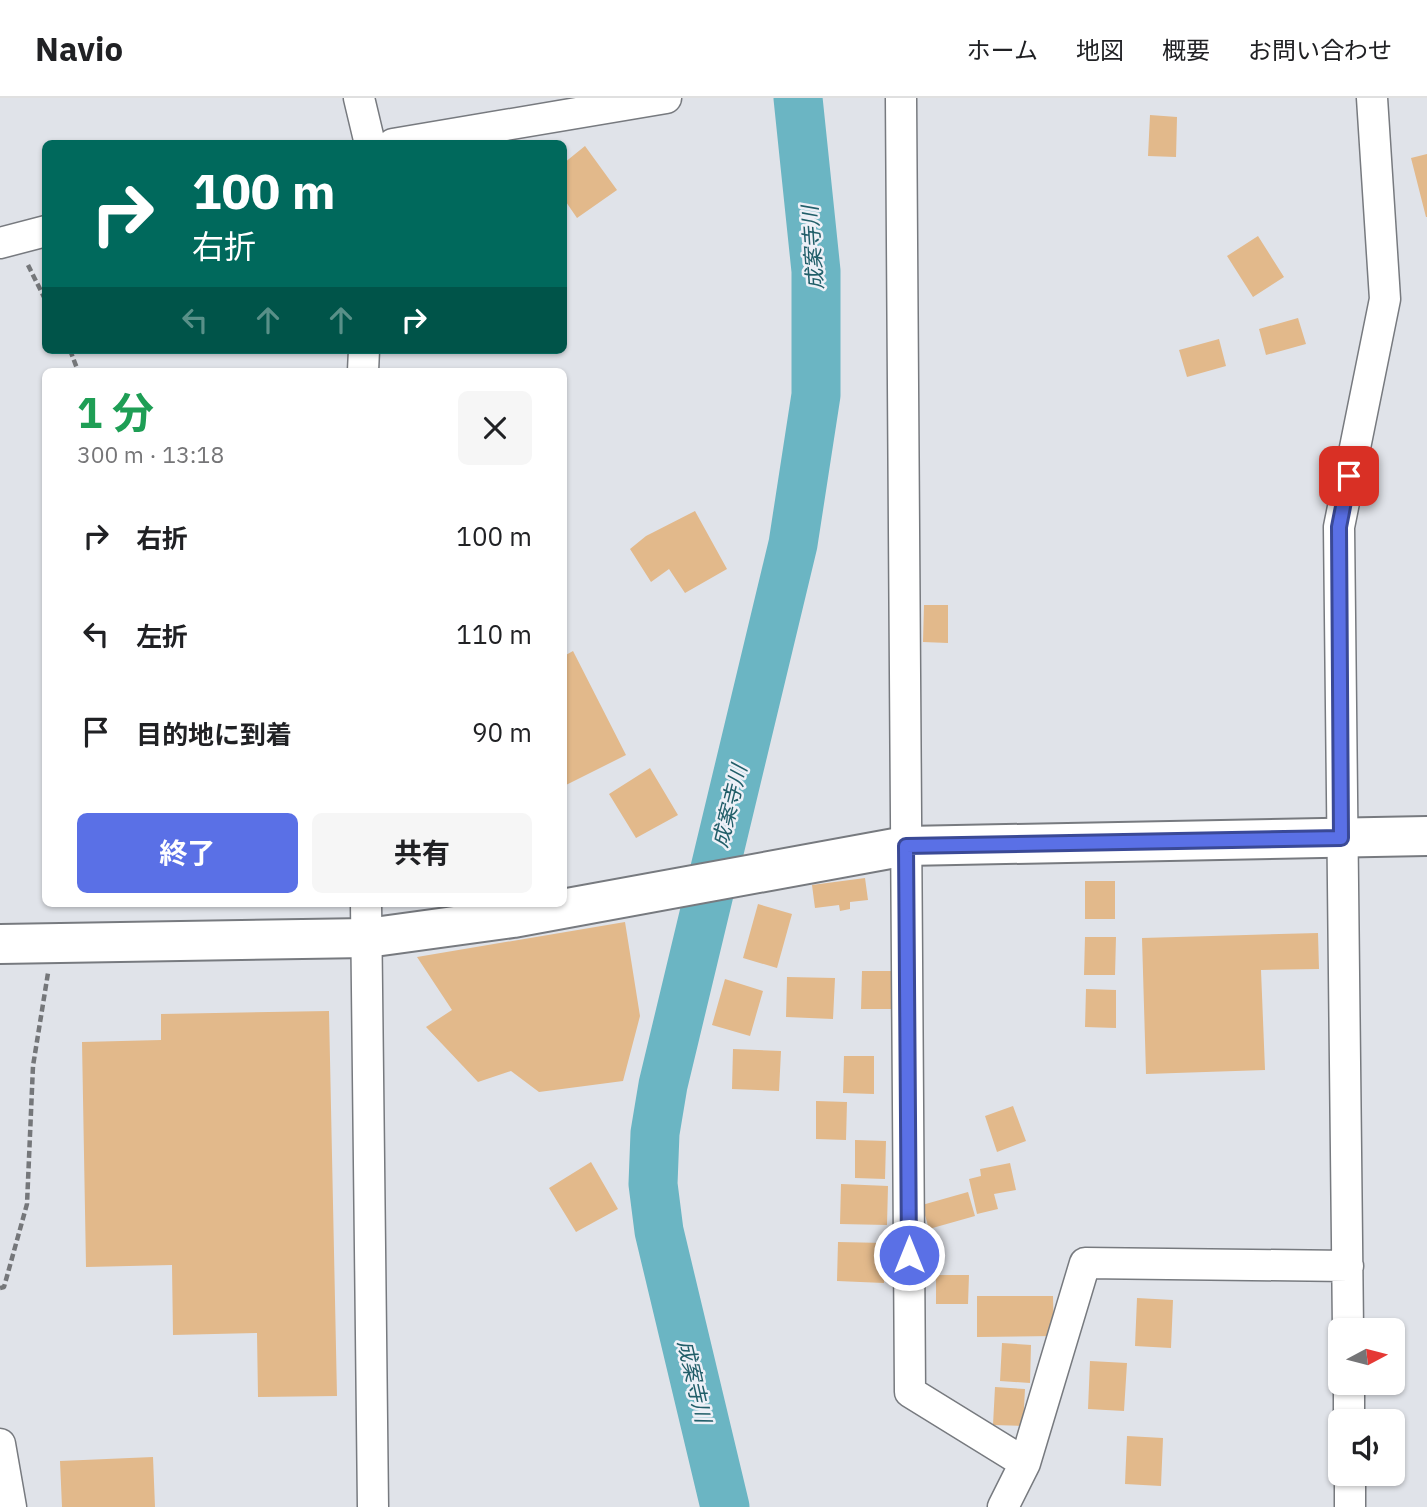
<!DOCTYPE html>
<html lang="ja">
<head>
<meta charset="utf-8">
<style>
  :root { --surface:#fff; --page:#f6f6f6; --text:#202124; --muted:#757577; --line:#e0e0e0; --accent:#5a70e6 }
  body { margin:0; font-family:"IBM Plex Sans","Noto Sans JP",sans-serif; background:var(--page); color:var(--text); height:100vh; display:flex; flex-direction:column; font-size:26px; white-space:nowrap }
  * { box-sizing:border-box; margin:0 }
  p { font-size:23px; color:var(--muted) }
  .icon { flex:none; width:38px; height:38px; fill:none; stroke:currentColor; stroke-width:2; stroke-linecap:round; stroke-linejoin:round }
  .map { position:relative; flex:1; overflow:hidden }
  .side { position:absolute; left:42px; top:270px; width:525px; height:539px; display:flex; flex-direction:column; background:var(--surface); border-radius:10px; box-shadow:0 2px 5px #0004 }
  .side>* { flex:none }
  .banner { position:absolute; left:42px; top:42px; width:525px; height:214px; border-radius:10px; box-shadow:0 2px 5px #0004; background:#00695c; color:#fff; overflow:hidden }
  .needle { width:46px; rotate:83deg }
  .fabs { position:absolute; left:1328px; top:1220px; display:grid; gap:14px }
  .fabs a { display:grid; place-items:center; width:77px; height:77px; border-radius:10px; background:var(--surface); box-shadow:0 2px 5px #0004; font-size:35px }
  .pin { position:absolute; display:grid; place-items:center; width:60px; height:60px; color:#fff; margin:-30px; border-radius:14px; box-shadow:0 4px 10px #0006 }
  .me { position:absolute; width:77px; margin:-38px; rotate:0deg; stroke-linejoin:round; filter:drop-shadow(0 0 5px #0008) }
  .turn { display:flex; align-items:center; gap:24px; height:147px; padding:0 35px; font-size:32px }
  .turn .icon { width:91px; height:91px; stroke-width:2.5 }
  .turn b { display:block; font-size:49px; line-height:60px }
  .lanes { display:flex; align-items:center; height:66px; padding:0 35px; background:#0003; justify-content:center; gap:35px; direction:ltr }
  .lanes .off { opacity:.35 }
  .round { display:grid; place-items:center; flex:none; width:74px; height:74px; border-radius:10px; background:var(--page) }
  .overview { display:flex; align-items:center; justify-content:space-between; height:119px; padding:0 35px }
  h1 { font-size:42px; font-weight:700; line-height:52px; color:#1e9e55 }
  .button { display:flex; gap:14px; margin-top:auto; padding:14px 35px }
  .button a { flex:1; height:80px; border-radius:10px; background:var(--accent); color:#fff; font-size:28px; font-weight:700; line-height:80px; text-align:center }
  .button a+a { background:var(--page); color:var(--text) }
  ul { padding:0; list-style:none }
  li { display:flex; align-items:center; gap:21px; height:98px; padding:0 35px }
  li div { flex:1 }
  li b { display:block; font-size:26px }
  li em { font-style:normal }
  header { display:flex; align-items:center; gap:42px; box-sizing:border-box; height:98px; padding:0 35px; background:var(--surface); border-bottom:2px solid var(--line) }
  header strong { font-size:33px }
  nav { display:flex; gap:38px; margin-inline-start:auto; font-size:24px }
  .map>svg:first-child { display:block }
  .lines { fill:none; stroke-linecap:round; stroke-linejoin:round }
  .river { stroke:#6bb5c3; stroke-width:49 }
  .building { fill:#e2b98b }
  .street-casing { stroke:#777a7f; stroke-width:33 }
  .secondary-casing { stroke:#777a7f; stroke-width:42 }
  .path { stroke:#75777a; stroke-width:4.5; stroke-dasharray:7 3.5; stroke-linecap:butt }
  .street { stroke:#fff; stroke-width:30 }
  .secondary { stroke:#fff; stroke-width:38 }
  .route-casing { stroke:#3a4996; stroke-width:18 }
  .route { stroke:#5a70e6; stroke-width:12 }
  .labels { text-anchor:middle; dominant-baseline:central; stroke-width:5; stroke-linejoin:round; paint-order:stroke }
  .water-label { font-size:21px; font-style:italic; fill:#215e69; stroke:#edf0f7 }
</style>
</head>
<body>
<header>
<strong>Navio</strong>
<nav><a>ホーム</a><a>地図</a><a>概要</a><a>お問い合わせ</a></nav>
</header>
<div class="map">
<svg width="1427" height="1409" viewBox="0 0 1427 1409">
  <rect width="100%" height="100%" fill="#e0e3e9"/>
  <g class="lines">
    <path class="river" d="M725,1409L659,1133L653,1086L655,1035L663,987L793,446L816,297V173L798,0"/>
  </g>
  <path class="building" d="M1150,17L1177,19L1176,59L1148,58Z
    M585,48L617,92L577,120L564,101V65Z
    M1427,56V119H1426L1411,60Z
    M1258,138L1284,179L1253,199L1227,158Z
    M1298,220L1306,246L1266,257L1259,231Z
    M1219,241L1226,268L1187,279L1179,252Z
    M695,413L727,471L685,495L669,471L651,484L630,451L646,438Z
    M924,507H948V545L923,544Z
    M573,553L626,657L564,688V558Z
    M650,670L678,717L636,740L609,696Z
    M865,780L868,802L850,804V811L840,813L839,807L815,810L812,787Z
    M1085,783H1115V821H1085Z
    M758,806L792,816L777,870L743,860Z
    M625,824L640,918L623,983L539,994L511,973L478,984L426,929L452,912L417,859Z
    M1318,835L1319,871L1261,872L1265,972L1146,976L1142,840Z
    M1085,839H1116L1115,877H1084Z
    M862,873H892L891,911H861Z
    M787,879L835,880L833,921L786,919Z
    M725,881L763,893L750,938L712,927Z
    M1086,891L1116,892V930L1085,929Z
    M329,913L337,1298L258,1299L257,1235L173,1237L172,1167L86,1169L82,944L161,942V916Z
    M733,951L781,953L779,993L732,991Z
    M844,958H874V996L843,995Z
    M816,1003L847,1004L846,1042L816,1041Z
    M1013,1008L1026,1043L997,1054L985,1018Z
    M855,1042L886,1043L885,1081L855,1080Z
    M591,1064L618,1111L576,1134L549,1090Z
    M1010,1065L1016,1092L994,1096L998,1111L977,1116L969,1081L981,1078L980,1071Z
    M841,1086L888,1088L887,1127L840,1126Z
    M968,1094L975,1118L929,1131L922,1107Z
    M838,1144L885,1145L884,1185L837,1183Z
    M936,1177H969L968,1206H936Z
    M977,1198H1053L1054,1238L977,1239Z
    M1137,1200L1173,1202L1171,1250L1135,1248Z
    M1002,1245L1031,1247L1030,1285L1000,1283Z
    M1090,1263L1127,1265L1124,1313L1088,1311Z
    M995,1289L1025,1291L1023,1328L993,1327Z
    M1127,1338L1163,1340L1161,1388L1125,1386Z
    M153,1359L155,1409H62L60,1363Z"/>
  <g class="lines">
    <defs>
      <path id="street" d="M359,0L370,46
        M901,0L910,1294L1025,1365
        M393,46L666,0
        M0,145L46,133
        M363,273L364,252
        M366,805L373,1409
        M1348,1232L1339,429L1385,201L1372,0
        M1349,1284V1323
        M0,1346L11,1409
        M1350,1376V1409
        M1003,1409L1025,1365L1085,1165L1348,1168"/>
      <path id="secondary" d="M0,846L367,840L513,820L906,748L1427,738"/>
    </defs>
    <use href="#street" class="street-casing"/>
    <use href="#secondary" class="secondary-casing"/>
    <path class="path" d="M28,167L46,203
      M70,252L78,273
      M0,1190L4,1189L27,1106L33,968L48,875"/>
    <use href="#street" class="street"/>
    <use href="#secondary" class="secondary"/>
  </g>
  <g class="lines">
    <defs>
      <path id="route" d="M909,1157L906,748L1341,740L1339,429L1349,378"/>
    </defs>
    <use href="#route" class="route-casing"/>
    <use href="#route" class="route"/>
  </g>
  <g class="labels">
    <g class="water-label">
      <text transform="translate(812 150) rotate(-94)">成案寺川</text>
      <text transform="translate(729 708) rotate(-76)">成案寺川</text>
      <text transform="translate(695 1283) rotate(77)">成案寺川</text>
    </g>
  </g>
</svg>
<div class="fabs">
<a><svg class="needle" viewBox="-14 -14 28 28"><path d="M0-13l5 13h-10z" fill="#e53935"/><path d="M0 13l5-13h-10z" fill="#757577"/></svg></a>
<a><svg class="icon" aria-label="sound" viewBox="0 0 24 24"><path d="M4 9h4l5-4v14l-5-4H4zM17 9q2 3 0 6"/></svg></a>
</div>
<div class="pin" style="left:1349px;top:378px;background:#d93025"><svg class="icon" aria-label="arrive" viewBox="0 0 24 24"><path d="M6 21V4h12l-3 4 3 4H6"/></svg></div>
<svg class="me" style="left:909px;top:1157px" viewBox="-20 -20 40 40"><circle r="17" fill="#5a70e6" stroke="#fff" stroke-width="3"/><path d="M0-11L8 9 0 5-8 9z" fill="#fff"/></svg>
<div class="banner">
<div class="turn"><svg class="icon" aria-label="right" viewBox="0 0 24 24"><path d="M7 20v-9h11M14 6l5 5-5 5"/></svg><div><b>100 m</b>右折</div></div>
<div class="lanes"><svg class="icon off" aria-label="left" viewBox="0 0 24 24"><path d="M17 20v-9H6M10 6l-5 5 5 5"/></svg><svg class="icon off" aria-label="ahead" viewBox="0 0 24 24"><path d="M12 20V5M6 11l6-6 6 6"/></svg><svg class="icon off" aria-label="ahead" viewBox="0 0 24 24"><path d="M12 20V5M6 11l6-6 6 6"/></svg><svg class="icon" aria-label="right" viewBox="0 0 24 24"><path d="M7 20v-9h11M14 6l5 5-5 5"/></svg></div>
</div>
<section class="side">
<div class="overview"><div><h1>1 分</h1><p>300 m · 13:18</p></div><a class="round"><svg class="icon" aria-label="close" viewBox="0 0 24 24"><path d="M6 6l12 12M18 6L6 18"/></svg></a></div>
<ul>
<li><svg class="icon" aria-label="right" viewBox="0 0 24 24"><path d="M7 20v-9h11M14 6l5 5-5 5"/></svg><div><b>右折</b></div><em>100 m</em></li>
<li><svg class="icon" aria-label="left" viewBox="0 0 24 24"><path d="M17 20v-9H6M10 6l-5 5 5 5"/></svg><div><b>左折</b></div><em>110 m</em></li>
<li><svg class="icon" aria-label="arrive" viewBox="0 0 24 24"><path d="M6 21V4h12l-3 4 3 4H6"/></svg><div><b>目的地に到着</b></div><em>90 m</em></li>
</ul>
<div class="button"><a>終了</a><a>共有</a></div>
</section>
</div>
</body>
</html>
